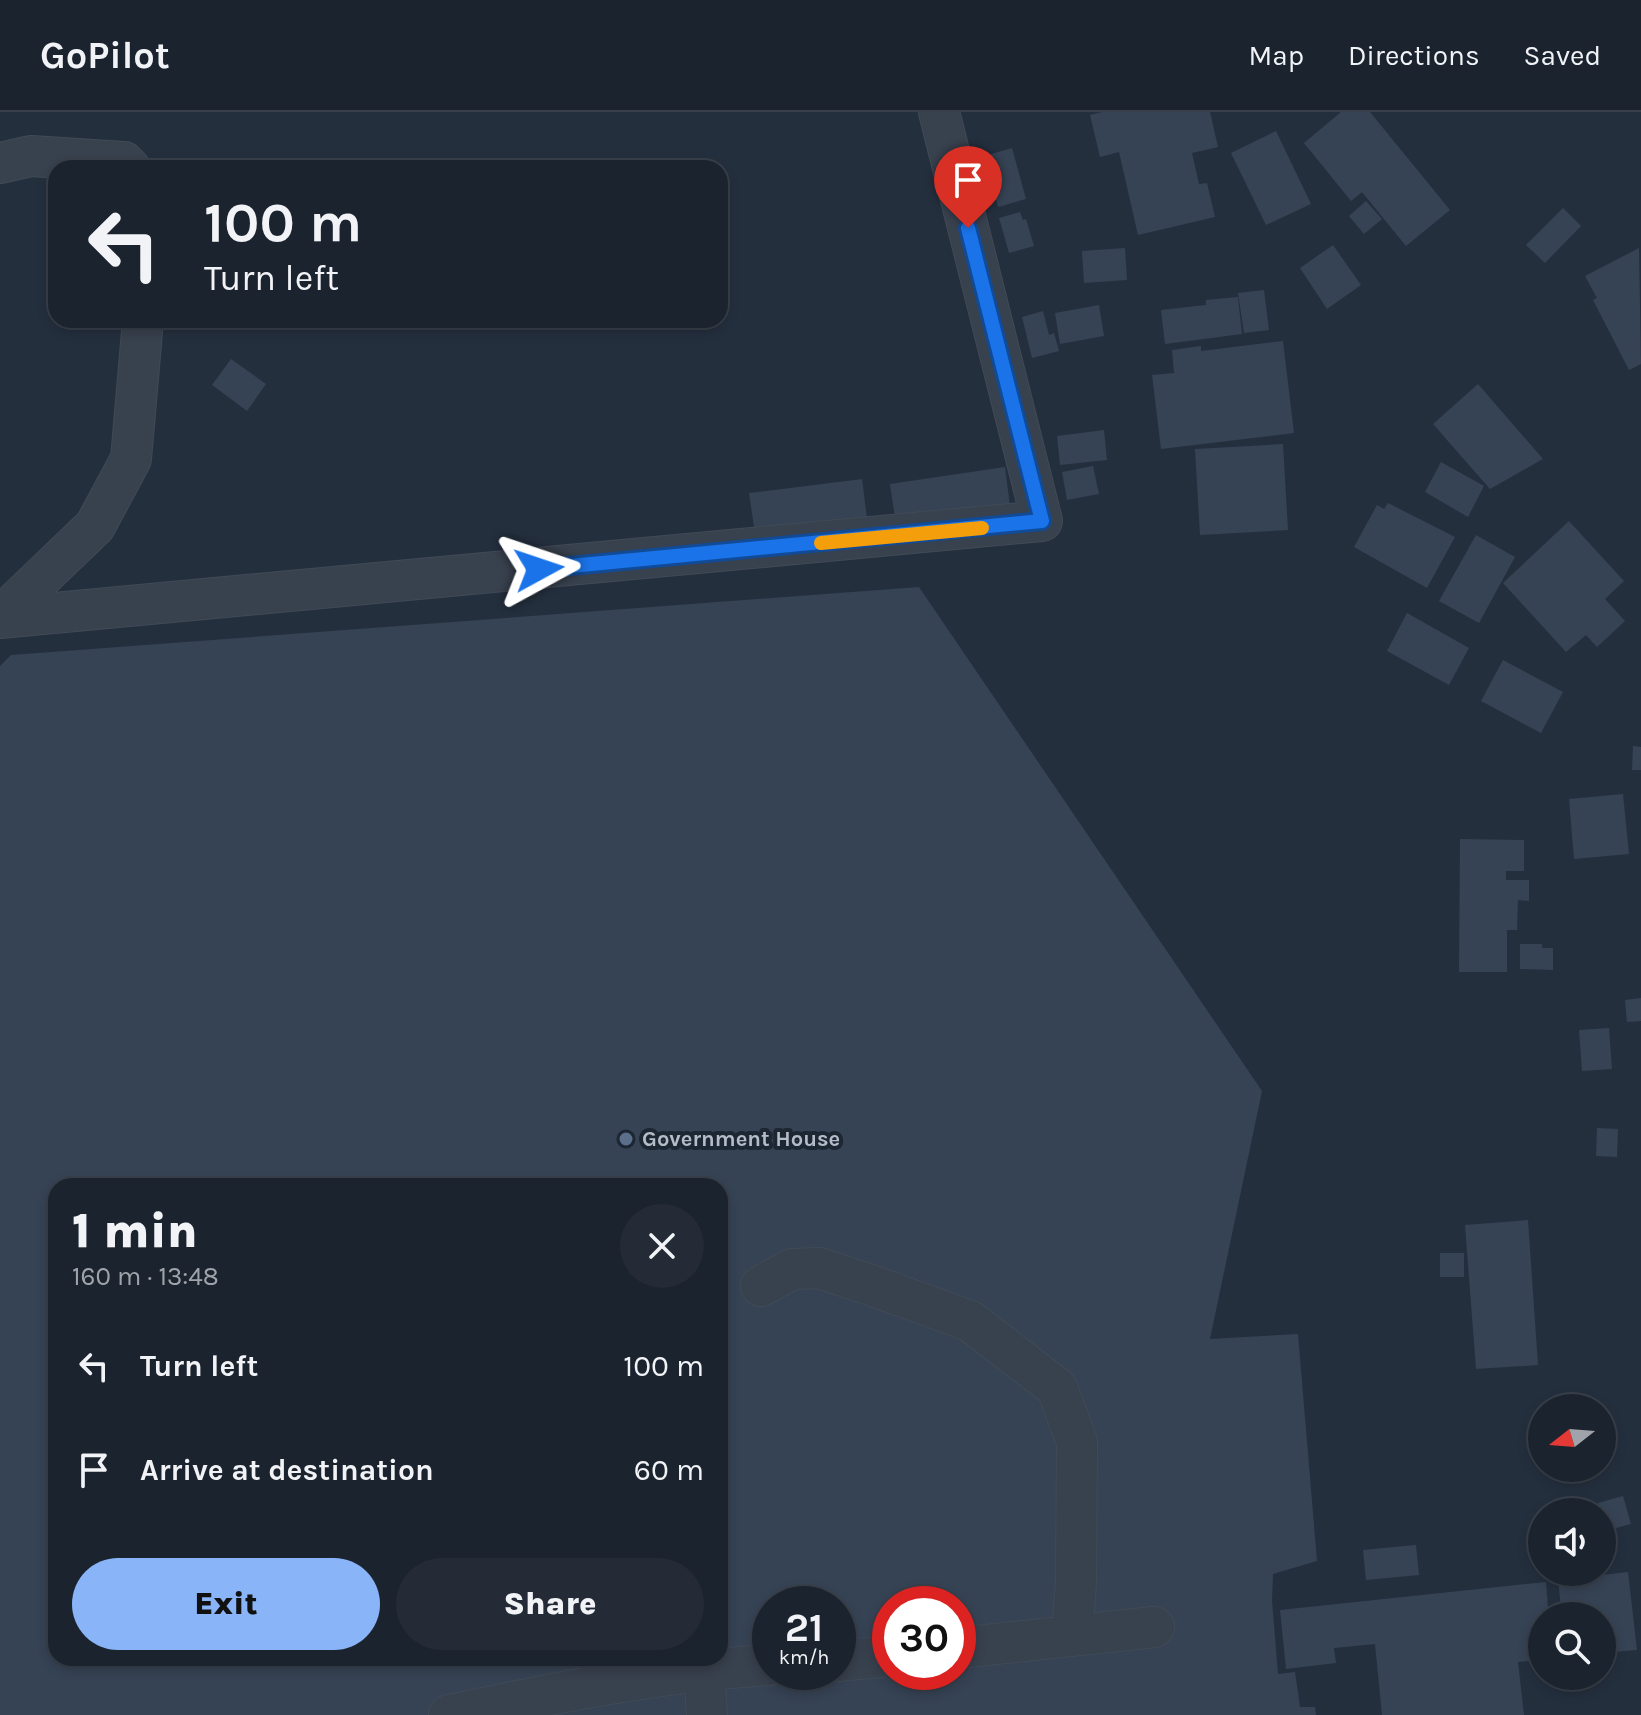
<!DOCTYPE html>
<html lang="en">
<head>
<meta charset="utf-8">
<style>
  :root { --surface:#1b232e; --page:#242b36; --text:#f1f3f6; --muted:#a0a4aa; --line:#39404a; --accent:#8ab4f8 }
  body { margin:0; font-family:Karla,sans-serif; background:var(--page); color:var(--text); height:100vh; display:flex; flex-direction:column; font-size:30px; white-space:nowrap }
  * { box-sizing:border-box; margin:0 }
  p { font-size:26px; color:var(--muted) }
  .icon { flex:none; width:44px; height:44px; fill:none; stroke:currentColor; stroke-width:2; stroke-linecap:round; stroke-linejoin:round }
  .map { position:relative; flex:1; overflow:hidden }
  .drawer { position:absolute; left:48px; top:1066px; width:680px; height:488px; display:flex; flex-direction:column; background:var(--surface); border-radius:24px; box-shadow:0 4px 12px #0003,0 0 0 2px var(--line) }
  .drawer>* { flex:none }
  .top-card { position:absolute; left:48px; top:48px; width:680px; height:168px; border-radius:24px; box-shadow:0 4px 12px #0003,0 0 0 2px var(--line); background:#1b232e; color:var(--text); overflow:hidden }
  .needle { width:52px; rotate:253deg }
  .controls { position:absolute; left:1528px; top:1282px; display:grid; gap:16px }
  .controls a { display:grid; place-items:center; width:88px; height:88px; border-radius:50%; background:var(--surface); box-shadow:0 4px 12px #0003,0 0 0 2px var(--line); font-size:40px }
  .speed { position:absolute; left:752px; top:1474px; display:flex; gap:16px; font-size:40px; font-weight:700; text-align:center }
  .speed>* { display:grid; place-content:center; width:104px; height:104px; border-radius:50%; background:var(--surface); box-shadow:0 4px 12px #0003,0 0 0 2px var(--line); line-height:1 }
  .speed small { font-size:20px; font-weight:400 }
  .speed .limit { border:12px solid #d22; background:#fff; color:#111 }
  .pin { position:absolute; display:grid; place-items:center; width:68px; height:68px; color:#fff; margin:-82px -34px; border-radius:50% 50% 50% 0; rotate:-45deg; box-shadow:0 0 8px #0007 }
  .pin .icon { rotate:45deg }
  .me { position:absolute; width:88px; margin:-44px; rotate:85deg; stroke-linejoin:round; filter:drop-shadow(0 0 6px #0008) }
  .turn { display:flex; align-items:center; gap:28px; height:168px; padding:0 24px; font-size:36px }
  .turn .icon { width:104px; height:104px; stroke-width:2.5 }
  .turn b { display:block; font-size:56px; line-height:68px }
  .round { display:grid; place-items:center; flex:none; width:84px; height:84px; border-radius:42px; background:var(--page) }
  .overview { display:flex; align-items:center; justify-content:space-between; height:136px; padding:0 24px }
  h1 { font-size:48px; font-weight:800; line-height:60px }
  .primary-button { display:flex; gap:16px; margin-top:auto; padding:16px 24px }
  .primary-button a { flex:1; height:92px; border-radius:48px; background:var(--accent); color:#111; font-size:32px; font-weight:800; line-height:92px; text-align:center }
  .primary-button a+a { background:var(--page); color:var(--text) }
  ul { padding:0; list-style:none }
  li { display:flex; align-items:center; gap:24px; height:104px; padding:0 24px }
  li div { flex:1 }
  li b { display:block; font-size:30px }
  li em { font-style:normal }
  header { display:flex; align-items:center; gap:48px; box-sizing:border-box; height:112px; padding:0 40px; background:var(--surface); border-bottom:2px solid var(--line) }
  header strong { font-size:38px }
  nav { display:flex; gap:44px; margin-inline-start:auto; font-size:28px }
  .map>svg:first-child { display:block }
  .building { fill:#364354; fill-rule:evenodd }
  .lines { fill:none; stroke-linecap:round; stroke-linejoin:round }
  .minor-casing { stroke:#414a57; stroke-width:42 }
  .minor { stroke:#38414e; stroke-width:40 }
  .route-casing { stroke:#114b97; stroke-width:20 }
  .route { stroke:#1a73e8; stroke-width:14 }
  .slow { stroke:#f59e0b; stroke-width:14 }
  .service-dot { fill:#5c6f8a; stroke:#1d2633; stroke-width:3 }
  .labels { text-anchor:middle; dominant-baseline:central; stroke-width:8; stroke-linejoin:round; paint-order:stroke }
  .poi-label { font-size:22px; font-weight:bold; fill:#b4bcc9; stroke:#1d2633; text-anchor:start }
</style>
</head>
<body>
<header>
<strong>GoPilot</strong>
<nav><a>Map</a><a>Directions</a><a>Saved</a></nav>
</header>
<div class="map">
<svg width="1641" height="1603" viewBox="0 0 1641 1603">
  <rect width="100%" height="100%" fill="#242f3e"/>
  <path class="building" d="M1102,0H1210L1218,35L1192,41L1199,72L1207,71L1215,105L1138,123L1119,40L1100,45L1090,3Z
    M1341,0H1370L1450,98L1406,134L1362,80L1351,89L1304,31Z
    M1276,19L1311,92L1266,113L1231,41Z
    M1012,36L1026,87L998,95L984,44Z
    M1366,89L1382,107L1364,122L1349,104Z
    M1563,96L1581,114L1545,151L1526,133Z
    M1020,100L1023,108L1026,107L1034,134L1009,141L999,106Z
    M1333,133L1361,173L1327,197L1300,156Z
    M1125,136L1127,168L1084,171L1082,139Z
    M1639,136L1641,252L1629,258L1593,188L1597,186L1585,164Z
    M1264,178L1269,218L1244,221L1238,181Z
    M1238,185L1242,222L1165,232L1161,198L1206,193V188Z
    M1099,193L1104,224L1060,232L1055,201Z
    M1043,199L1049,223L1054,221L1059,239L1032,246L1022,205Z
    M1283,229L1294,321L1161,337L1152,263L1174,261L1172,238L1201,234V239Z
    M231,247L266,272L247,299L212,273Z
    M1478,272L1543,347L1490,377L1433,312Z
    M1104,318L1107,348L1060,353L1057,324Z
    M1283,332L1288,418L1200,423L1195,337Z
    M1441,350L1484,374L1468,405L1425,380Z
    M1093,354L1099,382L1067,388L1062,360Z
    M1005,355L1011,402L897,419L890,372Z
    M862,367L869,422L757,435L749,381Z
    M1388,391L1455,425L1427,476L1354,435L1377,393L1384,397Z
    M1569,409L1624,469L1605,487L1625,509L1597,535L1586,523L1566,540L1503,471Z
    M1476,423L1515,445L1479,511L1439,489Z
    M919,475L1262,979L1210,1227L1298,1222L1317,1449L1273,1462L1272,1489L1278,1562L1295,1560L1300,1595H1315L1316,1603H0V554L11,543ZM56,1074H720V1546H56ZM770,1492H838V1560H770ZM890,1492H958V1560H890Z
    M1407,501L1469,536L1449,573L1387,539Z
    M1503,548L1563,580L1541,621L1481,589Z
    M1633,634L1641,635V658H1632Z
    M1623,682L1629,742L1574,747L1569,687Z
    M1460,727L1524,728V759H1506V768H1529V789L1518,788L1517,818H1507V860H1459Z
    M1520,832H1542V836H1553V858L1520,857Z
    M1641,886V909L1627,910L1625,888Z
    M1609,916L1612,957L1582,959L1579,918Z
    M1597,1016L1618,1017L1617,1045L1596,1044Z
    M1528,1108L1538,1253L1476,1257L1465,1113Z
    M1440,1141H1464V1165H1440Z
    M1623,1384L1631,1412L1605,1419L1598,1391Z
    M1416,1433L1419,1463L1366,1468L1363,1438Z
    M1628,1460L1637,1538L1602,1541V1504H1542V1548L1518,1550L1524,1603H1382L1375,1532L1334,1536L1336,1551L1286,1557L1280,1498L1546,1470L1548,1497L1561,1495L1558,1468Z"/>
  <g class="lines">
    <defs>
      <path id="minor" d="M0,51L31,44L124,50L130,56
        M0,505L95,414L131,347L143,208
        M0,506L1042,409L939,0
        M761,1174L792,1157L819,1156L871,1173L970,1209L1057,1276L1077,1330L1076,1470L1072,1524
        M958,1536L1154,1515
        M838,1549L890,1544
        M704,1557L707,1603
        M449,1603C555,1581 662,1559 770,1553"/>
    </defs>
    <use href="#minor" class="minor-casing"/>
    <use href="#minor" class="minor"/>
  </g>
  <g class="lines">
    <defs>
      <path id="route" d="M539,457L1042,409L968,116"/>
    </defs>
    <use href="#route" class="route-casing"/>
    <use href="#route" class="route"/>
    <path class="slow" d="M821,431L982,416"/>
  </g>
  <circle class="service-dot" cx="626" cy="1027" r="8"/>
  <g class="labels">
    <g class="poi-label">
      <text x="642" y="1027">Government House</text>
    </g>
  </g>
</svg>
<div class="controls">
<a><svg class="needle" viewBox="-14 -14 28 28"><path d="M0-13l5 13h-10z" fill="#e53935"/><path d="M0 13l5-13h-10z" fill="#a0a4aa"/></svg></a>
<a><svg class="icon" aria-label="sound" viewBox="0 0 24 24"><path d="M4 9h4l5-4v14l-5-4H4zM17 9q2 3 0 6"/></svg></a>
<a><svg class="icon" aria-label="search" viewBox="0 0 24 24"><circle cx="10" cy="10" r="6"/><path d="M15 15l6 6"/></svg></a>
</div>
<div class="speed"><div>21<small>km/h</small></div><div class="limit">30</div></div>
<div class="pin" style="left:968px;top:116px;background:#d93025"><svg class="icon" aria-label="arrive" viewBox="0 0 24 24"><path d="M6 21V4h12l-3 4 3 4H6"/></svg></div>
<svg class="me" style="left:539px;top:457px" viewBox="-20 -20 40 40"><path d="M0-17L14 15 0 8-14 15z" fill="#1a73e8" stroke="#fff" stroke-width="4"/></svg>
<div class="top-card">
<div class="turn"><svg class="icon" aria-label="left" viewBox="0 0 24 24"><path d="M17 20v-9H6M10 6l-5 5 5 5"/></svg><div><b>100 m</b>Turn left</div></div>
</div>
<section class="drawer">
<div class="overview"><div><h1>1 min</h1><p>160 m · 13:48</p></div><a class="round"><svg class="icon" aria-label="close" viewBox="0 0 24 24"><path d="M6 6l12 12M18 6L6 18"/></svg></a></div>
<ul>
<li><svg class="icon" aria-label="left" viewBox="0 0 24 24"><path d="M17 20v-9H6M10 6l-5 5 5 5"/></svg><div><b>Turn left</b></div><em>100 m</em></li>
<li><svg class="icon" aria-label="arrive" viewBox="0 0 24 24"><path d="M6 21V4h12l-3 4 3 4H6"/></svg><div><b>Arrive at destination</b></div><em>60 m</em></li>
</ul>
<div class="primary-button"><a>Exit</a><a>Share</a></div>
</section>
</div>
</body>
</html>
